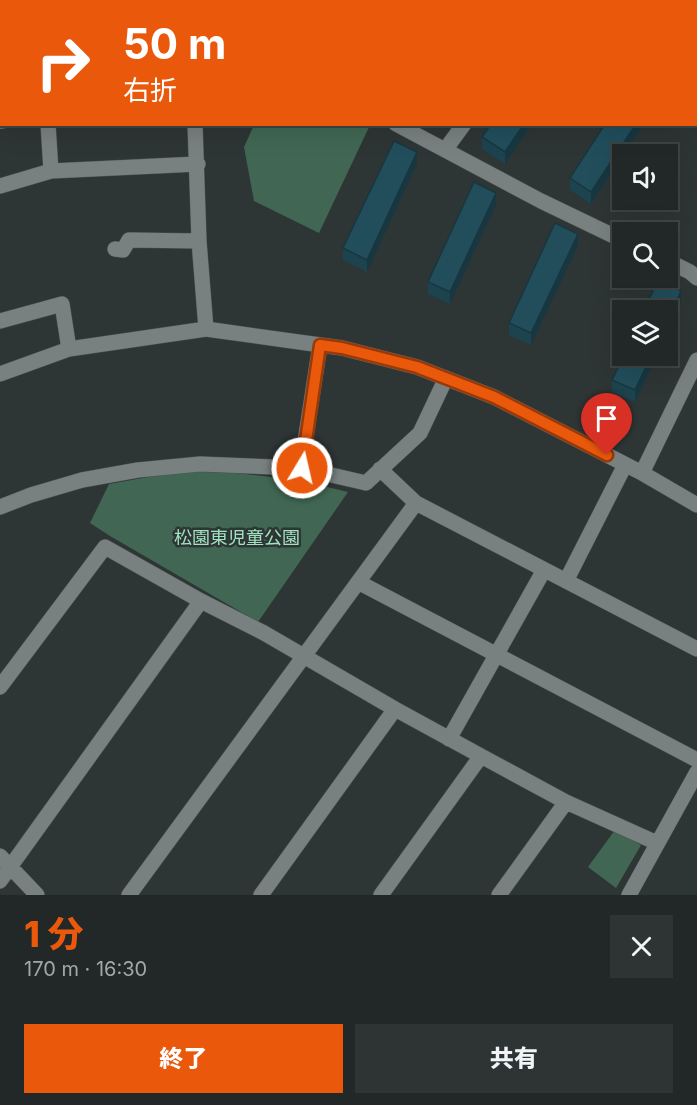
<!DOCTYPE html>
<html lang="ja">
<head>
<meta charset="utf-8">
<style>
  :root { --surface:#222828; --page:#2e3434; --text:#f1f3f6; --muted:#a2a6a8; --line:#3f4445; --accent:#ea580c }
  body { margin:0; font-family:Inter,"Noto Sans JP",sans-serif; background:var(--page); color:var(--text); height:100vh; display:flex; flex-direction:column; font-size:22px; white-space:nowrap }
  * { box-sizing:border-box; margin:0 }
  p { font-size:20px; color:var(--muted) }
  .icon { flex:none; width:33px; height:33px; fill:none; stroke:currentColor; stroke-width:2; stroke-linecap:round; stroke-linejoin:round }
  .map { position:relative; height:895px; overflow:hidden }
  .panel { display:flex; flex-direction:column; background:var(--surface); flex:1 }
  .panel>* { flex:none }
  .hud { position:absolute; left:0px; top:0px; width:698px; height:126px; box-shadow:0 6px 24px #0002,0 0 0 2px var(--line); background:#ea580c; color:#fff; overflow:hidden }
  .tools { position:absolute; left:612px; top:144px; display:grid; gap:12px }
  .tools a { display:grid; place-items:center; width:66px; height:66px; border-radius:0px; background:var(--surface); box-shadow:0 6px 24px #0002,0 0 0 2px var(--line); font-size:30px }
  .pin { position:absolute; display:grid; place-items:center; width:51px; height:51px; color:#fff; margin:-62px -26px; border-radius:50% 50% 50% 0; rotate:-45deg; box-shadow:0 0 6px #0007 }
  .pin .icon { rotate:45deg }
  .me { position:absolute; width:66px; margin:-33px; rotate:9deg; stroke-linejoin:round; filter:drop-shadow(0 0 4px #0008) }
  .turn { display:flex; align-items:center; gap:21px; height:126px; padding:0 24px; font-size:27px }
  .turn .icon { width:78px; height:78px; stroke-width:2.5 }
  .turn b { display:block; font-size:42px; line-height:51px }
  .round { display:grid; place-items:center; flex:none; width:63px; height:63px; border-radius:0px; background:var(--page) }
  .headline { display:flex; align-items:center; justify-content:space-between; height:102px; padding:0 24px }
  h1 { font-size:36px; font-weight:800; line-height:45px; color:var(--accent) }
  .cta { display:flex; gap:12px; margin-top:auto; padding:12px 24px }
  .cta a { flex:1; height:69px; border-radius:0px; background:var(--accent); color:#fff; font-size:24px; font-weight:800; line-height:69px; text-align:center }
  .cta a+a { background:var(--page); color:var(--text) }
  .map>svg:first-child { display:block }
  .green { fill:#416754 }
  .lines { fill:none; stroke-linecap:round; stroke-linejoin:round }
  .minor-casing { stroke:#4c5252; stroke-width:16 }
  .minor { stroke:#788080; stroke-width:15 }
  .wall { fill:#1d434f }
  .shaded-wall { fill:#183740 }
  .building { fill:#224e5c; stroke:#183740; stroke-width:1.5 }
  .route-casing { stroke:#983908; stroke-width:15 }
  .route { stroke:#ea580c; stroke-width:10 }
  .labels { text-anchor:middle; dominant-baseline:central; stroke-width:5; stroke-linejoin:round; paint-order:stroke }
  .park-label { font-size:18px; fill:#9fe3c0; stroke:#2e3535 }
</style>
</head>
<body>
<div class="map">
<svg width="697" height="895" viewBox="0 0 697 895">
  <rect width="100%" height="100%" fill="#2e3535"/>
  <path class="green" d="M254,125H370L319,233L254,201L244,147Z
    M182,471L236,473L298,480L348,492L258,622L110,536L90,523L109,484Z
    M615,830L641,845L616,888L588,867Z"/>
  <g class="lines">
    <defs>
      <path id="minor" d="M188,0L189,2
        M483,0L486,2
        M289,1L292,2
        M70,2L71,0
        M322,2L326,0
        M0,121H2
        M48,124L51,171
        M195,124L199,241L206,329
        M396,124L541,201L622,240
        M445,150L464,124
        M0,186L51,171L198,164
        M115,249L123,250L129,240L199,241
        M668,261L690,272L697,278
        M0,321L62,304L69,349
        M0,374L69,349L206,329L342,348L417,367L494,397L642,473L697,505
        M301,468L366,483L420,433L446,378
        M380,469L416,503
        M642,473L697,360
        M0,507L31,495L82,480L138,470L200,464L301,468L320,345
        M566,581L625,465
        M358,582L697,760
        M201,601L264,633L395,709L261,895
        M0,687L105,547L201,601L0,881
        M395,709L481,756
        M449,739L544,570
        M566,802L657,843
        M0,856L37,895
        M129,895L416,503L697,649
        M381,895L481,756L566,802L499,895
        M629,895L697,772"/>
    </defs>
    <use href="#minor" class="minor-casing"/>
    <use href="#minor" class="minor"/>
  </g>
  <path class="wall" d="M491,124H532L505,164L482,149V137Z
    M644,124L624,154H622V157L591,204L570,190V178Z
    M417,164L367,272L343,260V248Z
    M496,205L450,304L428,294V282Z
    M578,246L531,345L509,335V323Z
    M624,356H657L635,402L612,392V380Z"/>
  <path class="shaded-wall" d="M390,0H399L398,2H389Z
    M524,124H532L505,164V152Z
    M636,124H644L624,154H622V157L591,204V192Z
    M417,152V164L367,272V260Z
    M496,193V205L450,304V292Z
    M578,234V246L531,345V333Z
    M681,291V303L668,332V320Z
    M651,356H657L635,402V390Z"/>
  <path class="building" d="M357,0H390L389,2H356Z
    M550,0H576V2H550Z
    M491,124H524L505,152L482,137Z
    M605,124H636L591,192L570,178Z
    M394,141L417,152L367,260L343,248Z
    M474,182L496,193L450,292L428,282Z
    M555,223L578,234L531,333L509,323Z
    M658,280L681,291L668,320V310H644Z
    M624,356H651L635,390L612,380Z"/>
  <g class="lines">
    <defs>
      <path id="route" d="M302,468L320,345L342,348L417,367L494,397L607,455"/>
    </defs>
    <use href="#route" class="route-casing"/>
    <use href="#route" class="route"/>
  </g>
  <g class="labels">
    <g class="park-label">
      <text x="237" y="537">松園東児童公園</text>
    </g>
  </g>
</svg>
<div class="tools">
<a><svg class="icon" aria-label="sound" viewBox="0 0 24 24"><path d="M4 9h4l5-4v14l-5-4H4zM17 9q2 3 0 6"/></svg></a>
<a><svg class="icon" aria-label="search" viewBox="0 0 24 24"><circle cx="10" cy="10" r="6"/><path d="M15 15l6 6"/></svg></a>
<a><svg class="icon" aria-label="layers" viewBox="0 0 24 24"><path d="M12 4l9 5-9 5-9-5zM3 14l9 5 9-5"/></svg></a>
</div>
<div class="pin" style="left:607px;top:455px;background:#d93025"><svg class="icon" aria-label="arrive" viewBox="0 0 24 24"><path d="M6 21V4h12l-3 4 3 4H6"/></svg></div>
<svg class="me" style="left:302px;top:468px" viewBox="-20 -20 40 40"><circle r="17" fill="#ea580c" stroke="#fff" stroke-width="3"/><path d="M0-11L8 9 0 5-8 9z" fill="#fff"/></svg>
<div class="hud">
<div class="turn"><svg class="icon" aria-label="right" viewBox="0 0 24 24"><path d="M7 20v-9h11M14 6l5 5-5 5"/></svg><div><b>50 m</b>右折</div></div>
</div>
</div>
<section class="panel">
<div class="headline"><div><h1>1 分</h1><p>170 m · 16:30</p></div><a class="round"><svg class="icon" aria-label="close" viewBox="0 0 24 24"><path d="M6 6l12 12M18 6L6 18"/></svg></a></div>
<div class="cta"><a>終了</a><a>共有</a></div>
</section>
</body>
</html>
